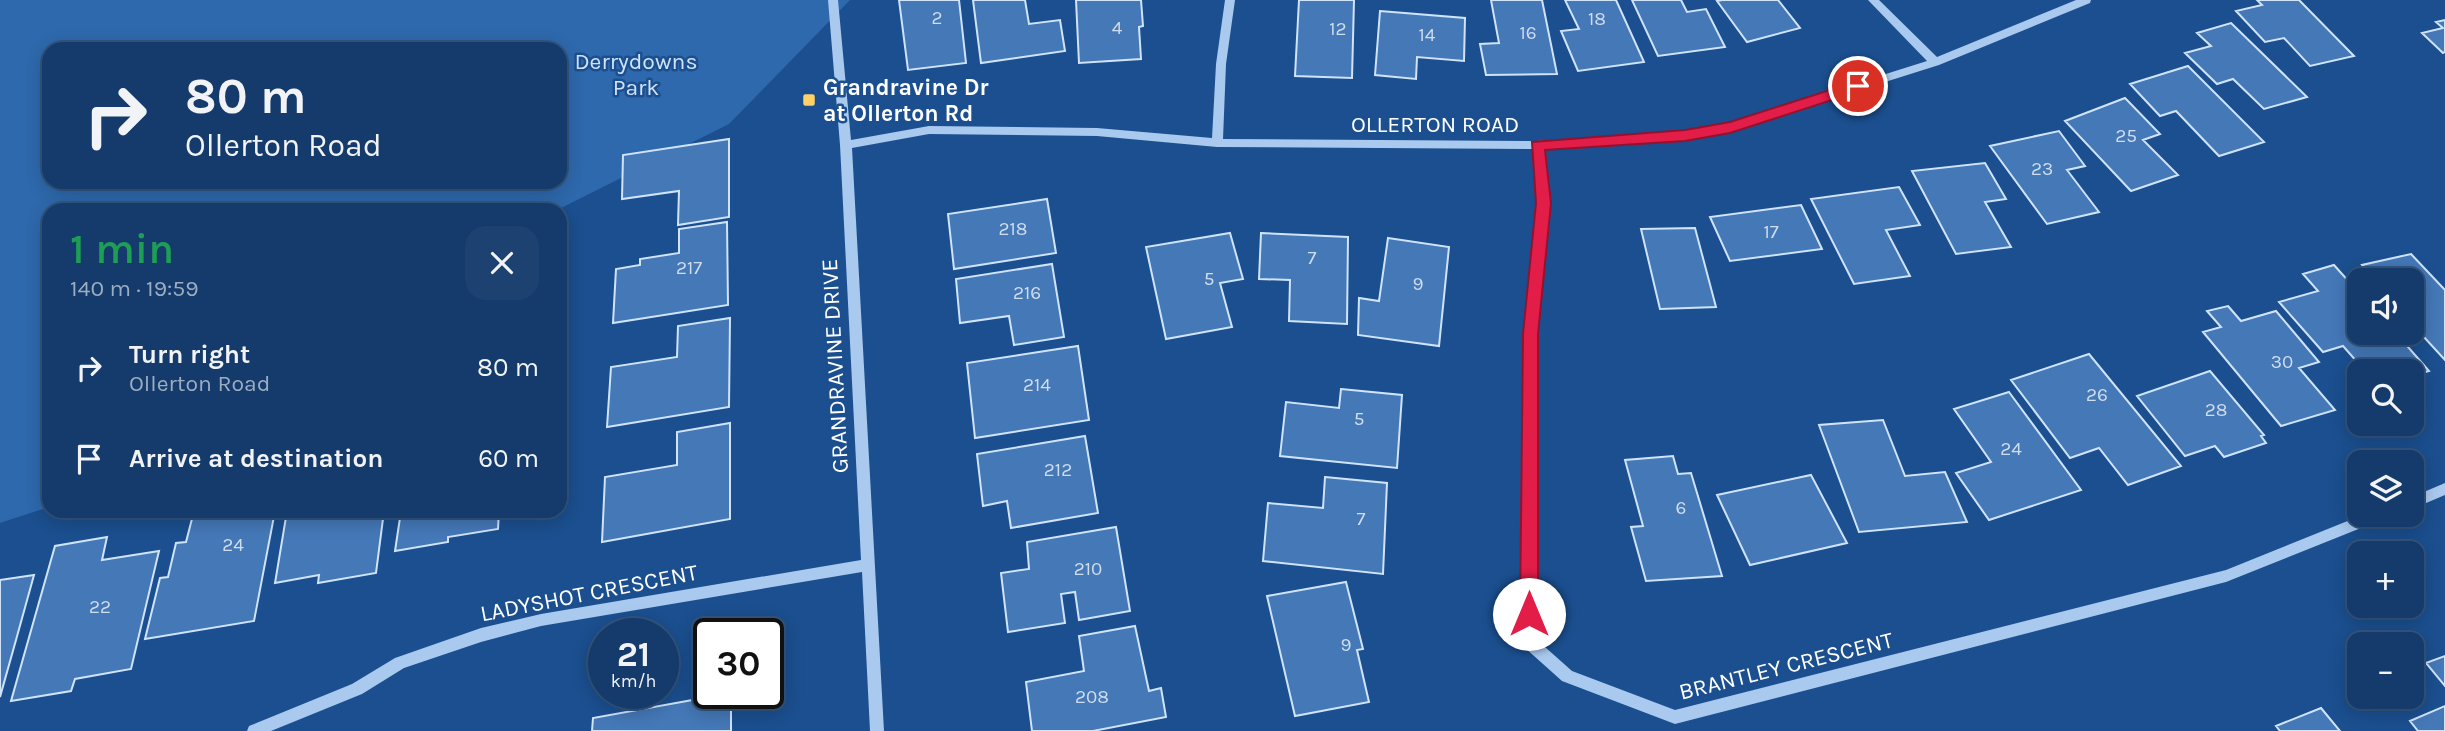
<!DOCTYPE html>
<html lang="en">
<head>
<meta charset="utf-8">
<style>
  :root { --surface:#143b6b; --page:#1d4271; --text:#f1f3f6; --muted:#9dadc1; --line:#33557e }
  body { margin:0; font-family:Karla,sans-serif; background:var(--page); color:var(--text); height:100vh; display:flex; flex-direction:column; font-size:26px; white-space:nowrap }
  * { box-sizing:border-box; margin:0 }
  p { font-size:23px; color:var(--muted) }
  .icon { flex:none; width:38px; height:38px; fill:none; stroke:currentColor; stroke-width:2; stroke-linecap:round; stroke-linejoin:round }
  .map { position:relative; flex:1; overflow:hidden }
  .panel { position:absolute; left:42px; top:203px; width:525px; height:315px; display:flex; flex-direction:column; background:var(--surface); border-radius:21px; box-shadow:0 4px 18px #0003,0 0 0 2px var(--line) }
  .panel>* { flex:none }
  .hud { position:absolute; left:42px; top:42px; width:525px; height:147px; border-radius:21px; box-shadow:0 4px 18px #0003,0 0 0 2px var(--line); background:#143b6b; color:var(--text); overflow:hidden }
  .fabs { position:absolute; left:2347px; top:268px; display:grid; gap:14px }
  .fabs a { display:grid; place-items:center; width:77px; height:77px; border-radius:14px; background:var(--surface); box-shadow:0 4px 18px #0003,0 0 0 2px var(--line); font-size:35px }
  .speed { position:absolute; left:588px; top:618px; display:flex; gap:14px; font-size:35px; font-weight:700; text-align:center }
  .speed>* { display:grid; place-content:center; width:91px; height:91px; border-radius:50%; background:var(--surface); box-shadow:0 4px 18px #0003,0 0 0 2px var(--line); line-height:1 }
  .speed small { font-size:18px; font-weight:400 }
  .speed .limit { border:4px solid #111; border-radius:10px; background:#fff; color:#111 }
  .pin { position:absolute; display:grid; place-items:center; width:60px; height:60px; color:#fff; margin:-30px; border:4px solid #fff; border-radius:50%; box-shadow:0 2px 7px #0007 }
  .me { position:absolute; width:77px; margin:-38px; rotate:0deg; stroke-linejoin:round; filter:drop-shadow(0 0 5px #0008) }
  .turn { display:flex; align-items:center; gap:24px; height:147px; padding:0 28px; font-size:32px }
  .turn .icon { width:91px; height:91px; stroke-width:2.5 }
  .turn b { display:block; font-size:49px; line-height:60px }
  .round { display:grid; place-items:center; flex:none; width:74px; height:74px; border-radius:21px; background:var(--page) }
  .head { display:flex; align-items:center; justify-content:space-between; height:119px; padding:0 28px }
  h1 { font-size:42px; font-weight:600; line-height:52px; color:#1e9e55 }
  ul { padding:0; list-style:none }
  li { display:flex; align-items:center; gap:21px; height:91px; padding:0 28px }
  li div { flex:1 }
  li b { display:block; font-size:26px }
  li em { font-style:normal }
  .map>svg:first-child { display:block }
  .green { fill:#2e69ad; fill-rule:evenodd }
  .building { fill:#4478b7; stroke:#cfe3fa; stroke-width:2 }
  .lines { fill:none; stroke-linecap:round; stroke-linejoin:round }
  .minor { fill:#a9c9ee; fill-rule:evenodd }
  .route { fill:#e11d48; stroke:#92132f; stroke-width:2 }
  .poi-dot { fill:#ffd166; stroke:#1b4f8f; stroke-width:2.5 }
  .labels { text-anchor:middle; dominant-baseline:central; stroke-width:5; stroke-linejoin:round; paint-order:stroke }
  .number-label { font-size:19px; fill:#d0dded }
  .park-label { font-size:23px; fill:#cfe3fa; stroke:#1b4f8f }
  .poi-label { font-size:23px; font-weight:bold; fill:#fff; stroke:#1b4f8f; text-anchor:start }
  .street-label { font-size:23px; fill:#fff; stroke:#1b4f8f }
</style>
</head>
<body>
<div class="map">
<svg width="2445" height="731" viewBox="0 0 2445 731">
  <rect width="100%" height="100%" fill="#1b4f8f"/>
  <path class="green" d="M0,0H850L729,124L557,210H49V507L0,523ZM49,49H560V182H49Z"/>
  <path class="building" d="M899,0H959L966,63L908,70Z
    M973,0H1025L1029,24L1060,20L1065,51L981,63Z
    M1076,0H1141L1143,26L1139,27L1141,59L1079,63Z
    M1299,0H1354L1352,78L1295,76Z
    M1491,0H1542L1557,74L1486,75L1480,44L1499,43Z
    M1565,0H1616L1644,62L1578,71L1561,31L1579,29Z
    M1632,0H1681L1687,12L1706,9L1725,47L1658,56Z
    M1722,0H1778L1800,28L1747,42L1717,1Z
    M2257,0H2299L2354,56L2310,66L2284,38L2265,42L2236,11L2262,5Z
    M1380,11L1465,18L1464,61L1417,57L1416,79L1375,75Z
    M2445,20V52L2443,53L2422,33L2443,28L2436,22Z
    M2231,23L2307,97L2264,109L2233,79L2217,84L2185,53L2211,46L2197,33Z
    M2188,66L2264,142L2219,156L2176,111L2160,116L2130,84Z
    M2125,98L2160,134L2143,140L2178,175L2131,191L2065,121Z
    M2059,131L2085,166L2067,170L2099,212L2047,224L1990,146Z
    M729,139V217L678,225L679,191L622,199L623,155Z
    M1985,163L2006,199L1985,202L2011,247L1956,254L1912,171Z
    M1899,187L1920,225L1886,230L1910,276L1854,284L1811,199Z
    M1047,199L1056,253L954,269L948,214Z
    M1801,205L1822,249L1730,261L1710,217Z
    M727,222L728,305L613,323L616,269L640,265V259L679,253V229Z
    M1695,228L1716,307L1660,309L1641,229Z
    M1230,233L1243,279L1220,283L1232,327L1166,339L1146,247Z
    M1261,233L1348,237L1347,324L1289,321L1290,280L1259,279Z
    M1388,238L1449,247L1439,346L1358,335L1359,298L1379,301Z
    M2411,254L2445,290V360L2412,324V280H2374L2362,265Z
    M1052,264L1064,337L1014,345L1009,316L960,323L956,279Z
    M2334,265L2359,293V332H2395L2429,371L2412,376V371H2365L2343,346L2323,352L2279,302L2318,291L2303,274Z
    M2228,306L2241,321L2276,311L2319,362L2299,368L2335,410L2281,426L2203,332L2221,327L2207,311Z
    M730,318L729,407L607,427L611,367L677,357L678,326Z
    M1078,346L1089,420L975,438L967,363Z
    M2089,354L2181,466L2128,485L2099,448L2070,458L2011,380Z
    M2210,371L2264,435L2261,436L2266,443L2224,457L2215,446L2185,456L2137,396Z
    M1341,389L1402,395L1397,468L1280,456L1286,402L1339,408Z
    M2009,392L2081,490L1989,520L1956,473L1991,462L1954,409Z
    M1883,420L1905,476L1945,472L1967,522L1859,532L1819,425Z
    M730,423V519L602,542L605,477L677,465V432Z
    M1085,436L1098,513L1011,528L1007,501L983,506L977,454Z
    M1673,456L1678,474L1691,473L1722,576L1646,581L1631,527L1643,526L1625,460Z
    M1811,475L1847,543L1750,565L1717,495Z
    M1325,477L1387,483L1383,574L1263,561L1268,503L1323,508Z
    M194,511H275L254,621L145,639L160,578L168,577L176,543L186,542Z
    M287,511H384L376,573L318,583L319,575L275,583Z
    M401,511H499L498,529L448,537V542L395,551Z
    M1116,527L1130,611L1079,620L1075,592L1061,594L1065,623L1008,632L1001,573L1029,569L1027,542Z
    M107,537L102,560L159,551L131,669L75,679L71,691L11,701L55,546Z
    M34,575L16,640L0,697V580Z
    M1346,582L1363,649L1357,650L1369,702L1295,716L1267,596Z
    M1135,626L1149,691L1161,688L1166,717L1093,731H1032L1026,682L1084,671L1079,636Z
    M2445,656V686L2426,663Z
    M731,693V731H592L593,718Z
    M2445,706V731H2418L2410,721Z
    M2321,708L2340,731H2280L2276,726Z"/>
  <g class="lines">
    <path class="minor" d="M828,0H838L851,140L929,126L1097,128L1212,138L1216,64L1225,0H1235L1226,64L1223,139L1537,141L1685,131L1730,123L1927,61L1868,0H1879L1937,57L2076,0H2091L2090,3L1939,65L1730,131L1685,139L1543,149L1549,203L1536,334V639L1572,671L1675,710L2226,570L2365,514H2387L2386,518L2226,582L1675,724L1562,681L1524,647L1522,642L1524,334L1537,203L1532,149L1217,147L1097,136L929,134L852,148L884,731H870L862,572L541,626L481,642L404,668L362,694L271,731H247L249,726L352,684L395,658L481,628L541,614L861,560L840,145Z
      M2445,483V495L2412,509V497Z"/>
  </g>
  <path class="route" d="M1858,81L1865,86L1863,90L1730,133L1685,141L1545,150L1551,203L1538,334V614L1536,620L1529,622L1523,620L1520,614L1523,334L1536,203L1532,142L1685,130L1730,122Z"/>
  <rect class="poi-dot" x="802" y="93" width="14" height="14" rx="3.5"/>
  <g class="labels">
    <g class="number-label">
      <text x="937" y="18">2</text>
      <text x="1597" y="19">18</text>
      <text x="1117" y="28">4</text>
      <text x="1338" y="29">12</text>
      <text x="1528" y="33">16</text>
      <text x="1427" y="35">14</text>
      <text x="2126" y="136">25</text>
      <text x="2042" y="169">23</text>
      <text x="1013" y="229">218</text>
      <text x="1771" y="232">17</text>
      <text x="1312" y="258">7</text>
      <text x="689" y="268">217</text>
      <text x="1209" y="279">5</text>
      <text x="1418" y="284">9</text>
      <text x="1027" y="293">216</text>
      <text x="2282" y="362">30</text>
      <text x="1037" y="385">214</text>
      <text x="2097" y="395">26</text>
      <text x="2216" y="410">28</text>
      <text x="1359" y="419">5</text>
      <text x="2011" y="449">24</text>
      <text x="1058" y="470">212</text>
      <text x="1681" y="508">6</text>
      <text x="1361" y="519">7</text>
      <text x="233" y="545">24</text>
      <text x="1088" y="569">210</text>
      <text x="100" y="607">22</text>
      <text x="1346" y="645">9</text>
      <text x="1092" y="697">208</text>
    </g>
    <g class="park-label">
      <text x="636" y="61">Derrydowns<tspan x="636" dy="26">Park</tspan></text>
    </g>
    <g class="poi-label">
      <text x="823" y="87">Grandravine Dr<tspan x="823" dy="26">at Ollerton Rd</tspan></text>
    </g>
    <g class="street-label">
      <text x="1435" y="124">OLLERTON ROAD</text>
      <text transform="translate(835 366) rotate(-93)">GRANDRAVINE DRIVE</text>
      <text transform="translate(589 593) rotate(-11)">LADYSHOT CRESCENT</text>
      <text transform="translate(1786 666) rotate(-14)">BRANTLEY CRESCENT</text>
    </g>
  </g>
</svg>
<div class="fabs">
<a><svg class="icon" aria-label="sound" viewBox="0 0 24 24"><path d="M4 9h4l5-4v14l-5-4H4zM17 9q2 3 0 6"/></svg></a>
<a><svg class="icon" aria-label="search" viewBox="0 0 24 24"><circle cx="10" cy="10" r="6"/><path d="M15 15l6 6"/></svg></a>
<a><svg class="icon" aria-label="layers" viewBox="0 0 24 24"><path d="M12 4l9 5-9 5-9-5zM3 14l9 5 9-5"/></svg></a>
<a>+</a>
<a>−</a>
</div>
<div class="speed"><div>21<small>km/h</small></div><div class="limit">30</div></div>
<div class="pin" style="left:1858px;top:86px;background:#d93025"><svg class="icon" aria-label="arrive" viewBox="0 0 24 24"><path d="M6 21V4h12l-3 4 3 4H6"/></svg></div>
<svg class="me" style="left:1529px;top:614px" viewBox="-20 -20 40 40"><circle r="19" fill="#fff"/><path d="M0-13L10 11 0 6-10 11z" fill="#e11d48"/></svg>
<div class="hud">
<div class="turn"><svg class="icon" aria-label="right" viewBox="0 0 24 24"><path d="M7 20v-9h11M14 6l5 5-5 5"/></svg><div><b>80 m</b>Ollerton Road</div></div>
</div>
<section class="panel">
<div class="head"><div><h1>1 min</h1><p>140 m · 19:59</p></div><a class="round"><svg class="icon" aria-label="close" viewBox="0 0 24 24"><path d="M6 6l12 12M18 6L6 18"/></svg></a></div>
<ul>
<li><svg class="icon" aria-label="right" viewBox="0 0 24 24"><path d="M7 20v-9h11M14 6l5 5-5 5"/></svg><div><b>Turn right</b><p>Ollerton Road</p></div><em>80 m</em></li>
<li><svg class="icon" aria-label="arrive" viewBox="0 0 24 24"><path d="M6 21V4h12l-3 4 3 4H6"/></svg><div><b>Arrive at destination</b></div><em>60 m</em></li>
</ul>
</section>
</div>
</body>
</html>
